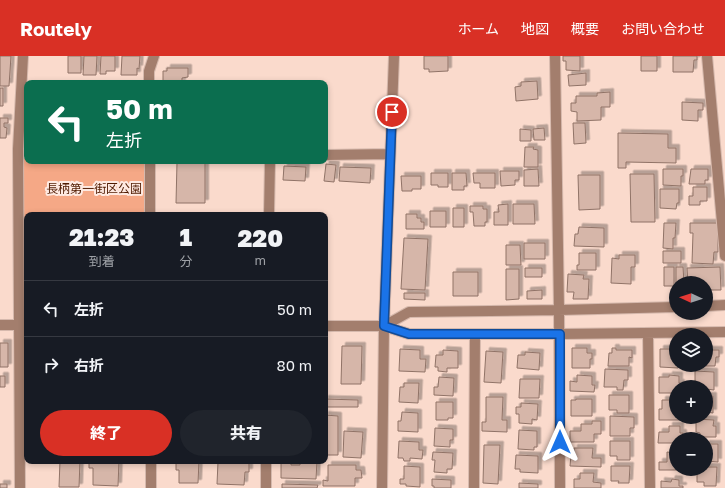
<!DOCTYPE html>
<html lang="ja">
<head>
<meta charset="utf-8">
<style>
  :root { --surface:#171b24; --page:#20242c; --text:#f1f3f6; --muted:#9ea1a6; --line:#363941; --accent:#d93025 }
  body { margin:0; font-family:"Golos Text","Noto Sans JP",sans-serif; background:var(--page); color:var(--text); height:100vh; display:flex; flex-direction:column; font-size:15px; white-space:nowrap }
  * { box-sizing:border-box; margin:0 }
  p { font-size:13px; color:var(--muted) }
  .icon { flex:none; width:22px; height:22px; fill:none; stroke:currentColor; stroke-width:2; stroke-linecap:round; stroke-linejoin:round }
  .map { position:relative; flex:1; overflow:hidden }
  .drawer { position:absolute; left:24px; top:156px; width:304px; height:252px; display:flex; flex-direction:column; background:var(--surface); border-radius:8px; box-shadow:0 2px 6px #0003 }
  .drawer>* { flex:none }
  .top-card { position:absolute; left:24px; top:24px; width:304px; height:84px; border-radius:8px; box-shadow:0 2px 6px #0003; background:#0b6e4f; color:#fff; overflow:hidden }
  .needle { width:26px; rotate:273deg }
  .fabs { position:absolute; left:669px; top:220px; display:grid; gap:8px }
  .fabs a { display:grid; place-items:center; width:44px; height:44px; border-radius:50%; background:var(--surface); box-shadow:0 2px 6px #0003; font-size:20px }
  .pin { position:absolute; display:grid; place-items:center; width:34px; height:34px; color:#fff; margin:-17px; border:2px solid #fff; border-radius:50%; box-shadow:0 1px 4px #0007 }
  .me { position:absolute; width:44px; margin:-22px; rotate:0deg; stroke-linejoin:round; filter:drop-shadow(0 0 3px #0008) }
  .turn { display:flex; align-items:center; gap:14px; height:84px; padding:0 16px; font-size:18px }
  .turn .icon { width:52px; height:52px; stroke-width:2.5 }
  .turn b { display:block; font-size:28px; line-height:34px }
  .eta { display:flex; justify-content:space-evenly; align-items:center; height:68px; text-align:center }
  .eta b { font-size:24px; font-weight:800; line-height:28px }
  .action { display:flex; gap:8px; margin-top:auto; padding:8px 16px }
  .action a { flex:1; height:46px; border-radius:24px; background:var(--accent); color:#fff; font-size:16px; font-weight:800; line-height:46px; text-align:center }
  .action a+a { background:var(--page); color:var(--text) }
  ul { padding:0; list-style:none }
  li { display:flex; align-items:center; gap:12px; height:56px; padding:0 16px; border-top:1px solid var(--line) }
  li div { flex:1 }
  li b { display:block; font-size:15px }
  li em { font-style:normal }
  header { display:flex; align-items:center; gap:24px; box-sizing:border-box; height:56px; padding:0 20px; background:var(--accent); color:#fff }
  header strong { font-size:19px }
  nav { display:flex; gap:22px; margin-inline-start:auto; font-size:14px }
  .map>svg:first-child { display:block }
  .green { fill:#f5a886 }
  .building { fill:#d6b6a9; stroke:#907367; filter:url(#shadow) }
  .lines { fill:none; stroke-linecap:round; stroke-linejoin:round }
  .minor-casing { stroke:#d6b9ad; stroke-width:12 }
  .minor { stroke:#a37e6d; stroke-width:10 }
  .route-casing { stroke:#114b97; stroke-width:10 }
  .route { stroke:#1a73e8; stroke-width:7 }
  .labels { text-anchor:middle; dominant-baseline:central; stroke-width:4; stroke-linejoin:round; paint-order:stroke }
  .park-label { font-size:12px; fill:#4f1a00; stroke:#feeae2 }
</style>
</head>
<body>
<header>
<strong>Routely</strong>
<nav><a>ホーム</a><a>地図</a><a>概要</a><a>お問い合わせ</a></nav>
</header>
<div class="map">
<svg width="725" height="432" viewBox="0 0 725 432">
  <defs>
    <filter id="shadow"><feDropShadow dx="3.5" dy="-3.5" stdDeviation="0" flood-color="#0004"/></filter>
  </defs>
  <rect width="100%" height="100%" fill="#fadacc"/>
  <path class="green" d="M27,101V105H144L147,106V159H27V264H21L20,105Z"/>
  <path class="building" d="M0,0H11L9,30H0Z
    M68,0H81V17H68Z
    M84,0H97L96,19H83Z
    M101,0H115V15H106V18H100Z
    M122,0H140L139,13L137,12V19H121Z
    M424,0H448V15L429,16V13H424Z
    M563,0H580V15L566,14V5H563Z
    M641,0H657V15H641Z
    M673,0H697V4H694L693,16H673Z
    M167,12H188V21L182,22V27H163V15H167Z
    M586,17V29L569,30L568,19Z
    M537,25L538,43L516,45L515,31L521,30V26Z
    M0,32H3V50H0Z
    M610,36V51H601V64L577,65V56L571,55V47H576V40H597V37Z
    M682,46L703,47V54H698V65L682,64Z
    M0,62H8V67H4V71L7,72L6,82H0Z
    M573,67H585L586,87L574,88Z
    M544,72L545,84H534L533,73Z
    M520,73L531,74V85H520Z
    M618,77L668,78V92H676V107L626,106V112H618Z
    M525,91H534L533,93L538,94V111H524Z
    M177,106L205,107V147H176Z
    M326,108L336,109L334,126L324,125Z
    M284,110L306,111L305,125L283,124Z
    M340,111L371,112L370,127L339,125Z
    M538,113L539,130H524V114Z
    M663,113H683V120H681V130L663,129Z
    M691,113H708V124H705V128H689Z
    M500,115H519V124H515V129L501,130Z
    M431,117H448V131H438V129H431Z
    M452,117H466L467,130H464V134H452Z
    M473,117H495V132H480V127H474Z
    M630,118H654L655,166H631Z
    M578,119H600V153L579,154Z
    M401,120H421V133H412V135H402Z
    M693,131H707V145H700V149H689V140H693Z
    M660,133H679V147H677L676,153L660,152Z
    M508,148V169H494V156H499L498,149Z
    M513,148H534L535,168H513Z
    M470,150H483V153H487V166H485V170H474L473,156H470Z
    M453,152H464V171H453Z
    M430,155H446V171H430Z
    M406,158H417V162H421V166H424V173H406Z
    M664,167H676L675,182H673V193L663,192Z
    M690,167H718V196H714L713,208L692,207L693,177H690Z
    M579,171L604,172V191L574,190L575,178H578Z
    M404,182L428,183L425,234L401,233Z
    M524,187H545V203H524Z
    M506,189H520L521,209H506Z
    M663,195H681V207H663Z
    M579,197H596V214H577V209H579Z
    M619,199H635V211H631V228L611,227L612,202L619,203Z
    M664,211H674V230H664Z
    M676,211H683L684,227H676Z
    M720,211L721,234H706V227H688L687,212Z
    M525,212H542V221H525Z
    M506,213H519V243L506,244Z
    M453,216H478V240H453Z
    M568,218L584,219L583,223H589L588,243H573L574,236H567Z
    M542,234V243H527V235Z
    M404,237H425V244L404,243Z
    M0,287H8V311H0Z
    M342,290H362L361,328H341Z
    M572,292H587V297H592V303H590V312H572Z
    M612,292H616V294H632V302L629,301V310H608L609,297H612Z
    M400,293L420,294V303H426L425,316L399,315Z
    M660,293H672V298H676V309H678V312L660,311Z
    M443,294L458,295V312H447V316L438,315V311H435L436,299H443Z
    M706,294H719V301H716L715,310H698V309H706Z
    M486,295L503,296L501,327L484,326Z
    M525,296L540,297L539,314L517,312L518,299H525Z
    M605,313L628,314V324H624L623,334H617V331H604Z
    M695,315L714,316V334L706,333V331H695Z
    M577,319L592,320V329H595L594,336L570,335V325L577,326Z
    M669,319L679,320V327H681V331H676V337H659V321H669Z
    M0,320H5V331H0Z
    M439,321L454,322L453,340L434,339V331H438Z
    M520,323H540L539,342H519Z
    M404,327H419L418,347L399,346L400,331H404Z
    M609,339H629V357H617V354H609Z
    M706,340H713V357L706,356Z
    M486,341H503L502,364H507V376L482,375V366H486Z
    M325,343L358,344V351H325Z
    M576,343H592V360H571V344H576Z
    M662,344H676V361H684V364H659V353H662Z
    M436,346H453V362H448V364H436Z
    M521,347L538,348L537,364L532,363V368L519,367V358H516V351H521Z
    M402,356L418,357V376L398,375V365H401Z
    M325,359L338,360V399H325Z
    M610,360L634,361V372H630V380H610Z
    M696,363L714,364L713,370H716V381H700V377L696,376Z
    M592,365H601V378H594V386H570V375H581V368H592Z
    M669,370H680V377H683V383H676V387H658L659,376H669Z
    M435,372L453,373V384H450V391L434,390Z
    M519,374L537,375V391H534V394L518,393Z
    M344,375L363,376L361,402L343,401Z
    M399,385L419,386V394H423L422,403L410,402V405H404L403,402H398Z
    M610,385H630V404H617V400H610Z
    M706,388H718V406L706,405Z
    M484,389H500L498,428L483,427Z
    M574,392H593L592,402H601V411L570,410L571,399H574Z
    M433,396L453,397L452,413H447V417L434,416L435,404H432Z
    M667,396L676,397V413H684V414H659V406H667Z
    M516,399L538,400V417L520,416V413H515Z
    M60,405H80L79,431H59Z
    M89,405H119L118,430L93,429V412H89Z
    M176,405H199L198,427H179V414H176Z
    M218,406L249,407V416H245L244,429L217,428Z
    M281,406H291V409H300V406H317L316,423L281,422Z
    M328,409H356V414H361L362,422H355V430H323V424L328,425Z
    M404,410L420,411V431L406,430V428H400V423H404Z
    M611,410H630L629,427H618L619,425H611Z
    M706,411H717L716,430H704V426H697V415H704Z
    M580,417H594L593,426L601,427V432H574V423H580Z
    M432,423L451,424V432H434V430H432Z
    M672,423L679,424V430H683V432H661V425L671,426Z
    M519,427L538,428V432H519Z
    M0,428H7V432H0Z
    M282,428L318,429L317,432H282Z"/>
  <g class="lines">
    <defs>
      <path id="minor" d="M555,0L559,254L560,432
        M707,0L725,200
        M149,27V15L154,0
        M325,99L390,98
        M150,105V159
        M269,159L270,105
        M706,250L725,249
        M0,269H27
        M325,270H384L409,278H560L725,276
        M384,270L409,256L559,254L676,251
        M648,277L650,432
        M20,432L18,93L23,0
        M151,432V405
        M266,432V405
        M382,432L384,270L394,0
        M474,432L475,278"/>
    </defs>
    <use href="#minor" class="minor-casing"/>
    <use href="#minor" class="minor"/>
  </g>
  <g class="lines">
    <defs>
      <path id="route" d="M392,56L384,270L409,278H560V386"/>
    </defs>
    <use href="#route" class="route-casing"/>
    <use href="#route" class="route"/>
  </g>
  <g class="labels">
    <g class="park-label">
      <text x="94" y="132">長柄第一街区公園</text>
    </g>
  </g>
</svg>
<div class="fabs">
<a><svg class="needle" viewBox="-14 -14 28 28"><path d="M0-13l5 13h-10z" fill="#e53935"/><path d="M0 13l5-13h-10z" fill="#9ea1a6"/></svg></a>
<a><svg class="icon" aria-label="layers" viewBox="0 0 24 24"><path d="M12 4l9 5-9 5-9-5zM3 14l9 5 9-5"/></svg></a>
<a>+</a>
<a>−</a>
</div>
<div class="pin" style="left:392px;top:56px;background:#d93025"><svg class="icon" aria-label="arrive" viewBox="0 0 24 24"><path d="M6 21V4h12l-3 4 3 4H6"/></svg></div>
<svg class="me" style="left:560px;top:386px" viewBox="-20 -20 40 40"><path d="M0-17L14 15 0 8-14 15z" fill="#1a73e8" stroke="#fff" stroke-width="4"/></svg>
<div class="top-card">
<div class="turn"><svg class="icon" aria-label="left" viewBox="0 0 24 24"><path d="M17 20v-9H6M10 6l-5 5 5 5"/></svg><div><b>50 m</b>左折</div></div>
</div>
<section class="drawer">
<div class="eta">
<div><b>21:23</b><p>到着</p></div>
<div><b>1</b><p>分</p></div>
<div><b>220</b><p>m</p></div>
</div>
<ul>
<li><svg class="icon" aria-label="left" viewBox="0 0 24 24"><path d="M17 20v-9H6M10 6l-5 5 5 5"/></svg><div><b>左折</b></div><em>50 m</em></li>
<li><svg class="icon" aria-label="right" viewBox="0 0 24 24"><path d="M7 20v-9h11M14 6l5 5-5 5"/></svg><div><b>右折</b></div><em>80 m</em></li>
</ul>
<div class="action"><a>終了</a><a>共有</a></div>
</section>
</div>
</body>
</html>
